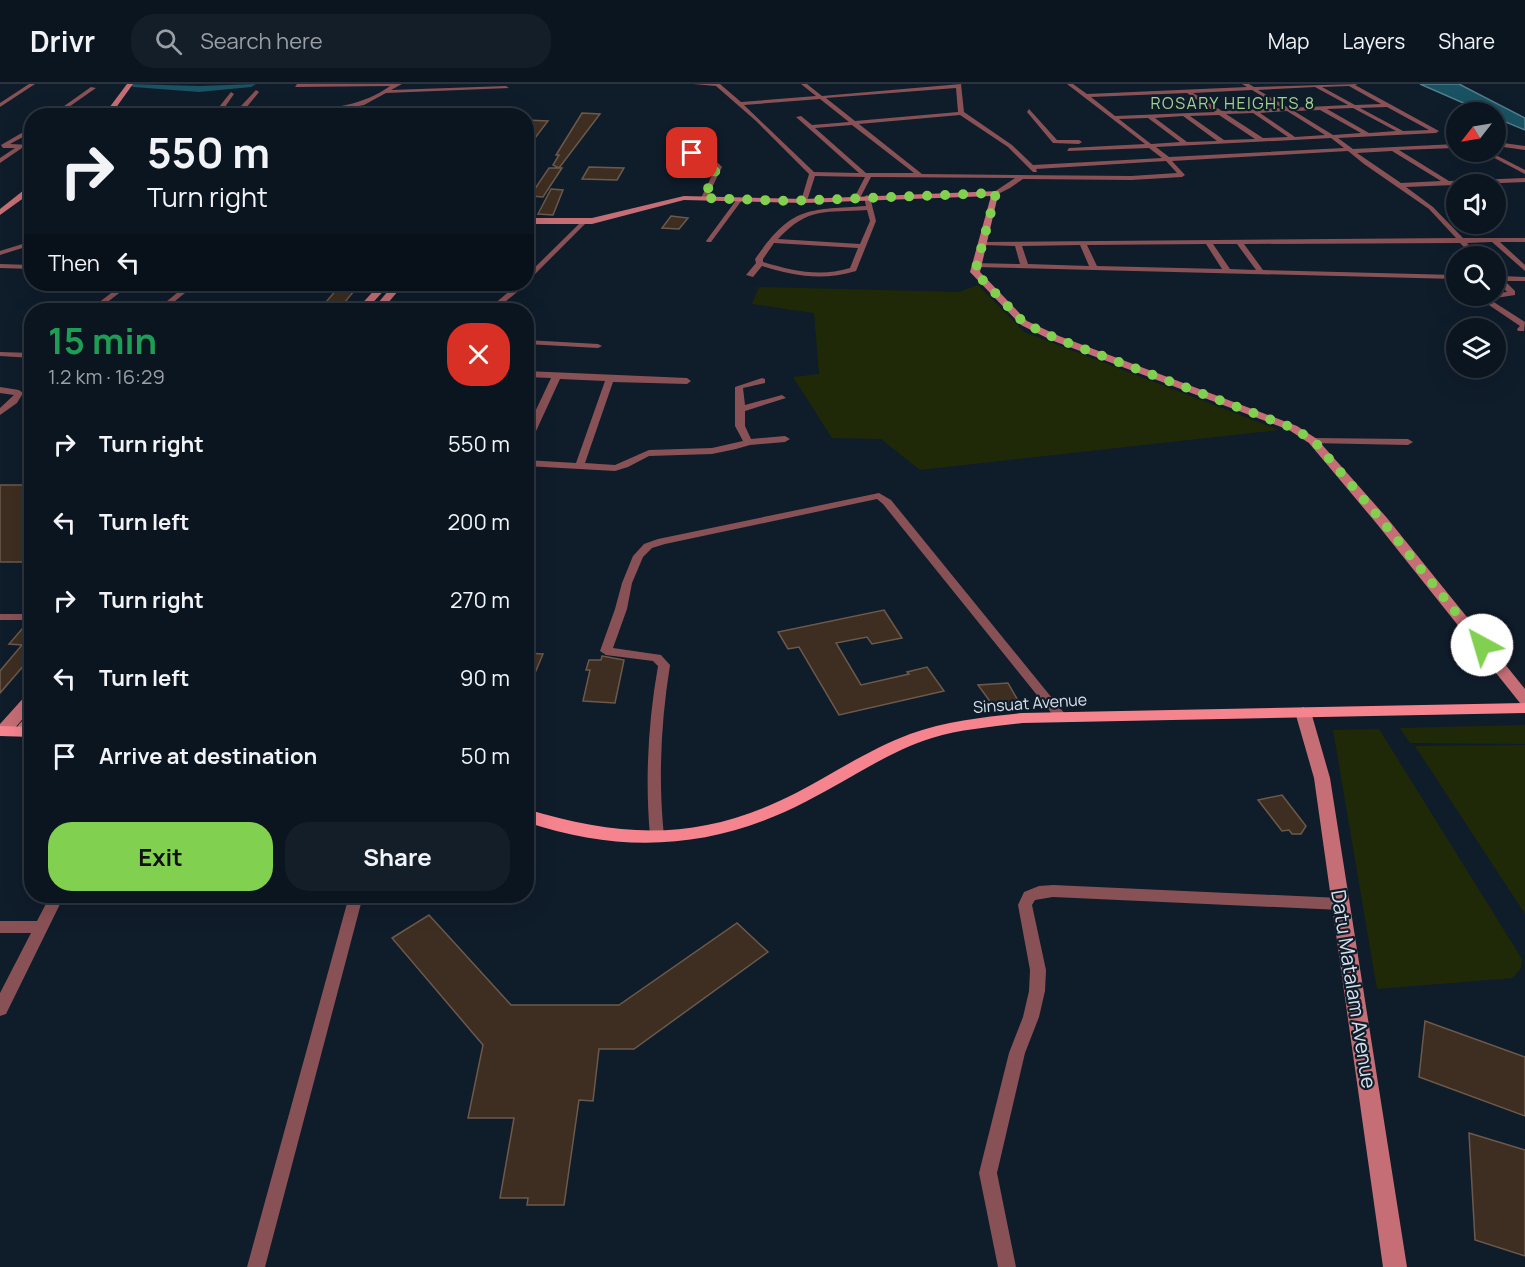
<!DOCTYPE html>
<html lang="en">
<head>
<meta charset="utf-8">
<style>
  :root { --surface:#0b1520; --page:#141e29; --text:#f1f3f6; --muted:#9a9fa5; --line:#2b343e; --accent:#82d04f }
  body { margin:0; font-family:Manrope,sans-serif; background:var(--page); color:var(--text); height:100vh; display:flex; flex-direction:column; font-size:22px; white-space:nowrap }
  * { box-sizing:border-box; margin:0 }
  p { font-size:20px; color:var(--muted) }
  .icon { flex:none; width:33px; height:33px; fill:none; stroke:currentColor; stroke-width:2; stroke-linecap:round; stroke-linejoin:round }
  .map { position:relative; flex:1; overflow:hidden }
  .details { position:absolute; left:24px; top:219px; width:510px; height:600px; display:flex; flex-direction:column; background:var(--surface); border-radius:24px; box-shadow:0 6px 24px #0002,0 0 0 2px var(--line) }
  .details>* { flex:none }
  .guide { position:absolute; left:24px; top:24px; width:510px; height:183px; border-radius:24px; box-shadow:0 6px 24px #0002,0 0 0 2px var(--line); background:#0b1520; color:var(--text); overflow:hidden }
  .needle { width:39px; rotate:239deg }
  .controls { position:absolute; left:1446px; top:18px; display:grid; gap:12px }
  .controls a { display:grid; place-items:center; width:60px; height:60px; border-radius:50%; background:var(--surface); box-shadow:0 6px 24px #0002,0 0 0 2px var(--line); font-size:30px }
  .pin { position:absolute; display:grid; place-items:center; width:51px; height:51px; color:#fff; margin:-26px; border-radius:12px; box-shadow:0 3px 9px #0006 }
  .me { position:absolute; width:66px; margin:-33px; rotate:321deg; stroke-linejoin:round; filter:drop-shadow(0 0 4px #0008) }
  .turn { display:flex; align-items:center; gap:21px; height:126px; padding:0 24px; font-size:27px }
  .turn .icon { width:78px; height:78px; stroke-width:2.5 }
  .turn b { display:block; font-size:42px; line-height:51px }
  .then { display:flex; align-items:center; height:57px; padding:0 24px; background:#0003; gap:12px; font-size:22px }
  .round { display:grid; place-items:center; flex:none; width:63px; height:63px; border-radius:24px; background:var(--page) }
  .head { display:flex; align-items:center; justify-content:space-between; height:102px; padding:0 24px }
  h1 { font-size:36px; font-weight:700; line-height:45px; color:#1e9e55 }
  .action { display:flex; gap:12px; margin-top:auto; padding:12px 24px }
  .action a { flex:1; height:69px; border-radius:24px; background:var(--accent); color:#111; font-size:24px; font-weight:700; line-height:69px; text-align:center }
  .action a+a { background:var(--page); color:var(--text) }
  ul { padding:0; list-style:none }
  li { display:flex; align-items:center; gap:18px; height:78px; padding:0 24px }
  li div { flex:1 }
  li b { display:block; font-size:22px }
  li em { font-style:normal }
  header { display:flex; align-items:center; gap:36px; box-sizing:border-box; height:84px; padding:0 30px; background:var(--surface); border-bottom:2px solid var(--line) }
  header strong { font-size:28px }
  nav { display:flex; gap:33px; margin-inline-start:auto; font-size:21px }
  .search { width:420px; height:54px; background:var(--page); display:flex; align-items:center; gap:15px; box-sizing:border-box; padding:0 21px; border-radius:24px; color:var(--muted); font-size:22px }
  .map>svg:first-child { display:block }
  .green { fill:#202907 }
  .water { fill:#195262; stroke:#527d8b; stroke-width:1.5 }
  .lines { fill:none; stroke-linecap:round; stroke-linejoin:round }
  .river { fill:#195262; fill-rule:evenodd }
  .building { fill:#3e2e21; stroke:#6c594b; stroke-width:1.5 }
  .street { fill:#885155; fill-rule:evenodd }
  .secondary { fill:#c66e75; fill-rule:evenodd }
  .primary { fill:#f6848f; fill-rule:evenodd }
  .route { stroke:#82d04f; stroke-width:10; stroke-dasharray:0 18 }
  .labels { text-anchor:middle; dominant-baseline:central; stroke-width:4.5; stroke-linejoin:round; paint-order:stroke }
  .far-quarter-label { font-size:16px; letter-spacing:1.5px; fill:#a8d291; stroke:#0f1c2a }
  .street-label { font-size:16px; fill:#d8e1eb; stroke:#0f1c2a }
  .near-street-label { font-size:20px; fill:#d8e1eb; stroke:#0f1c2a }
</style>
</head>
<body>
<header>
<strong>Drivr</strong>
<div class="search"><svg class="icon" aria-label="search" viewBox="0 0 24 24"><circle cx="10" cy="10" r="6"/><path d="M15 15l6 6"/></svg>Search here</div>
<nav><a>Map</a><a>Layers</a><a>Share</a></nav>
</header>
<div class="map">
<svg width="1525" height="1183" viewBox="0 0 1525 1183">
  <rect width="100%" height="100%" fill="#0f1c2a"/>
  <path class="green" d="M978,201L1024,248L1279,346L920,386L881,355L832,354L793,293L819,290L814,229L752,220L759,203L959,208Z
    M1525,641V660L1410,659L1400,644Z
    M1379,645L1522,875L1521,884L1513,894L1377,905L1333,646Z
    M1525,661V830L1415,662Z"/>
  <path class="water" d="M1420,0H1459L1525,34V46L1496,34V28H1484Z"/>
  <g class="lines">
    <path class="river" d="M128,0L199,2L256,0L251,3L199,8L133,3Z"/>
  </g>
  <path class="building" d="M582,29L600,30L559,84H562L543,113L530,112L549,84H559L553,81L559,71H556Z
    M526,36L548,37L535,54H526Z
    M589,83L624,84L617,96L582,95Z
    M551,105L563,106L553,131L538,130Z
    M671,132L688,134L679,145L662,144Z
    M337,205L355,206L344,219L326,218Z
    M0,401H32V478H0Z
    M884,526L902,554L872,560L867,553L836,559L861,601L909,590L907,588L927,583L944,607L839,631L799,563L788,565L778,548Z
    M22,545L32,546V572L0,609V587L22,561L9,560Z
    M526,569L543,570L527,608H526Z
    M602,572L624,576L615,619L583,617L590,586H586L589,576H601Z
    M1008,599L1020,620L994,623L978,601Z
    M1282,711L1306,742L1301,750H1292L1289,746L1282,747L1258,716Z
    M429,831L511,921H619L737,839L768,868L634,965H599L593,1017L579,1016L564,1121H527L528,1114H500L514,1034H468L483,961L392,854Z
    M1425,937L1525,973V1032L1419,993Z
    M1469,1049L1525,1066V1172L1475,1156Z"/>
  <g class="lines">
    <path class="street" d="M29,0H35L0,23V19Z
      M297,0H402L391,6L506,2L509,4L386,9L364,21L323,29L242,28L238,32H232L238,26L111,27L108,25L111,23H219L231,8L234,10L225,23L241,22L256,6L259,8L246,24C296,25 348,32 390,2L295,3Z
      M693,0H720L741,18L816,12L801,0H807L822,12L961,0L964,28L1012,61L1033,81L1162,74L1149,64L1067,67L1069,64L1145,60L1067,0H1073L1087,10L1247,3L1242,0H1249L1254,3L1358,0L1355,1L1439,47L1436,49L1338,54L1353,65L1456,60V64L1399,66L1449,97L1525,94V98L1406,103L1433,123L1463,154H1525V158H1500L1525,181V187L1492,158L1467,159L1479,172H1473L1460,159L1244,160L1263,186L1456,191V195L975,183H972V179L1020,180L1015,162L981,161L980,160L983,158L1456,154L1429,125L1364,80L1348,67L1172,77L1185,91L1182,93L1131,96L1023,95L1010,104L996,111L994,110V108L1015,94L871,93L860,114L857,116L854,114L865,93L815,92L807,117L804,119L801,117L809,90L756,37L716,2ZM1349,2L1381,20L1355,21L1322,3ZM1315,3L1348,21L1289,24L1258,6ZM956,4L958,28L855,37L826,14ZM1252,6L1282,24L1222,27L1193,9ZM1187,9L1215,28L1115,32L1091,13ZM820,15L849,38L812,41L801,32L796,33L859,89L814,88L744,21ZM1387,23L1429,46L1403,47L1360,24ZM1353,24L1396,47L1369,49L1327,25ZM1320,26L1361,49L1333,51L1294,27ZM1287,27L1325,51L1295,53L1260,29ZM1253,29L1288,53L1263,54L1226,30ZM960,31L1008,63L1033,88H1037L1036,85L1166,77L1177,89L1131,92L922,90L859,40ZM1219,31L1255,55L1224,56L1190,32ZM1183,32L1217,57L1187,58L1155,34ZM1148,34L1180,58L1151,60L1119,35ZM852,41L914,89H866L815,44ZM1331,54L1344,64L1169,73L1156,63ZM1392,67L1441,97L1401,99L1357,69ZM1206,160L1222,185L1097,182L1087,161ZM1213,160H1237L1256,186L1230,185ZM1080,161L1089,182L1028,180L1022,162Z
      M91,3L96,4L56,32H50Z
      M1029,25L1057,56H1079L1082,58L1079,60L1053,59L1027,28Z
      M32,43V48L10,60L32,61V65L22,64L0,79V74L15,64H3L1,61Z
      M699,45L704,46L695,68L715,76L722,83L707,114L704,116L701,114L716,83C708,75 697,76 689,68Z
      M1496,58L1525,62V66L1496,62Z
      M1483,68H1490L1525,86V90Z
      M867,111L870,113L876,137L856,187C822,197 794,192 762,182L753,193L746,191L756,179L755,175C792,122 807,126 866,122L864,113ZM867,126L870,137L860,160L778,155C809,122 826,129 867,126ZM774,159L858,164L850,184C820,193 793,187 763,178V175Z
      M737,115L742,116L711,158H707L706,157Z
      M582,137L587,138L526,199V192Z
      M32,157V161L0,171V167Z
      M0,180L32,181V185L0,184Z
      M1496,189L1501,192L1525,193V197H1505L1515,207V211L1489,215L1525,238L1524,247H1518L1517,245L1520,242L1480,215L1483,212H1496V209L1507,208L1496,196Z
      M123,200H131L97,226H89Z
      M188,200H196L164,226H156Z
      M475,200H493L515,202L519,200H527L495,226H487L511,206L479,202Z
      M526,256L598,260L602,262L598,264L526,260Z
      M0,268L32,269V274L0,272Z
      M526,287L687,294L691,297L687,300L613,298L585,379L615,381L649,366L712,364L743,357L735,342V303L762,294L765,295V299L743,304L745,321L782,311L786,314L745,327V342L751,355L785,352L790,355L785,358L750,361L736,365L712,370L649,372L628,383L615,387L526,382V376L576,379L605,297L560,295L531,358L526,361V347L551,294L526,293Z
      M0,303L19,306L23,309L17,319L0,331V324L14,311L0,309Z
      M1313,354L1408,355L1413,358L1408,361L1310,359L1308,357Z
      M879,409L891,416L1065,630L1067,633L1065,636H1057L883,420L877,415L665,460L652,464L643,473L632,499L627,525L613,564L661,571L670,581C661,638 658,694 664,752L662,756L657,757L652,756L650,752C645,695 648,639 658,582L653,577L606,571L600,567L615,525L622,499L633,472L644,460L658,455Z
      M0,530H32V536H0Z
      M1053,801L1341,814L1346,816L1348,820L1346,824L1341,826L1053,813L1035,816L1032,821L1046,886L1045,907L1039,933L1025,969L997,1089L1016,1183H998L979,1089L1009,969L1023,933L1029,907L1030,886L1018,821L1024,808L1039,802Z
      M50,812H64L6,930L0,932V909L31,849H0V837H37Z
      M349,812H363L265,1183H247Z"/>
    <path class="secondary" d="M127,0H133L110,32H103Z
      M29,102H32V108L0,131V125Z
      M999,107L980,188L1027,237L1059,252L1297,342L1317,355L1387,434L1525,605V620L1520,619L1377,440L1309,359L1289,346L1051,256L1021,241L970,188L991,112L804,119L684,116L592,140H526V134H592L684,112L804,115Z
      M380,200H390L366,226H356Z
      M394,200H404L382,226H372Z
      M32,609V624L9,651L0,652V640L27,610Z
      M1303,623L1311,628L1330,694L1407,1183H1383L1314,694L1295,628Z
      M32,631V647L28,652H16L14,648C18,641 24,633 32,631Z"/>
    <path class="primary" d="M1525,619V629L1022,639C992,643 961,645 932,654C887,668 849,696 807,717C716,765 624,771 526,738V725C625,755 702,757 796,709C834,689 870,665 910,650C946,637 984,633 1022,629Z
      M0,642L32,643V653L0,652Z"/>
  </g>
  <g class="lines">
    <path class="route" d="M692,69C699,76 710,74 718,81L704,114L790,117L996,109L975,188L1024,239L1055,254L1293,344L1314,357L1382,437L1482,561"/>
  </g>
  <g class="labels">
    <g class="far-quarter-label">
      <text x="1233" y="19">ROSARY HEIGHTS 8</text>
    </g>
    <g class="street-label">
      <text transform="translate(1030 619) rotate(-4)">Sinsuat Avenue</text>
    </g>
    <g class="near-street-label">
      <text transform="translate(1354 905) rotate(81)">Datu Matalam Avenue</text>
    </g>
  </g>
</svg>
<div class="controls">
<a><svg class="needle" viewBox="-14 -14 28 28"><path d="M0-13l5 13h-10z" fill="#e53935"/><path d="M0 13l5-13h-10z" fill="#9a9fa5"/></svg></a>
<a><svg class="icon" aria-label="sound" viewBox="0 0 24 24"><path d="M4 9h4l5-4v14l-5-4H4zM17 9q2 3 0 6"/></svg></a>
<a><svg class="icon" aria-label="search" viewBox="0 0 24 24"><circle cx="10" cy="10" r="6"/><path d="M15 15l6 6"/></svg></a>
<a><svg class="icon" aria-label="layers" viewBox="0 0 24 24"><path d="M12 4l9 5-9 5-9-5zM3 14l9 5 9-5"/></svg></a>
</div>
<div class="pin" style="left:692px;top:69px;background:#d93025"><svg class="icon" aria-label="arrive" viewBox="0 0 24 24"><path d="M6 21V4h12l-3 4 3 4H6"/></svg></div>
<svg class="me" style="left:1482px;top:561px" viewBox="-20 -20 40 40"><circle r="19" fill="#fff"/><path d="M0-13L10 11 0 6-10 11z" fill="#82d04f"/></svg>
<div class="guide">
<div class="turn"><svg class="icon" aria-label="right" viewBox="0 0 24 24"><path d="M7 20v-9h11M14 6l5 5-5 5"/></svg><div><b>550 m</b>Turn right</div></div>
<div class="then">Then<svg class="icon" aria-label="left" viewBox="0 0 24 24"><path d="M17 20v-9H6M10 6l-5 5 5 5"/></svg></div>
</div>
<section class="details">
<div class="head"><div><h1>15 min</h1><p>1.2 km · 16:29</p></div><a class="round" style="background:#d93025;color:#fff"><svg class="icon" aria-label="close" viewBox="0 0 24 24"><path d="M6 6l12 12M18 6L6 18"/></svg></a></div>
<ul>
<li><svg class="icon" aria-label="right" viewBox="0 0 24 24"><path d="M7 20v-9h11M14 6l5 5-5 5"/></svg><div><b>Turn right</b></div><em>550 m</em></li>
<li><svg class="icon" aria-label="left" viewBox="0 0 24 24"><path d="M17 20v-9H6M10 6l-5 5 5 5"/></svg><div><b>Turn left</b></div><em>200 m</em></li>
<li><svg class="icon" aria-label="right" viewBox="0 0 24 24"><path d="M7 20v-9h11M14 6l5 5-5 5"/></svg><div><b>Turn right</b></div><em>270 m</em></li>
<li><svg class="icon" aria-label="left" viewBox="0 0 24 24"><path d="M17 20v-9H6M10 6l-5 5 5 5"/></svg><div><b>Turn left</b></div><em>90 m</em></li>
<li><svg class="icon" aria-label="arrive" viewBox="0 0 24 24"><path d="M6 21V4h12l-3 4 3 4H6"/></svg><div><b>Arrive at destination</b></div><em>50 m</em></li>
</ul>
<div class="action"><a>Exit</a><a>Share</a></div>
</section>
</div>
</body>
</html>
